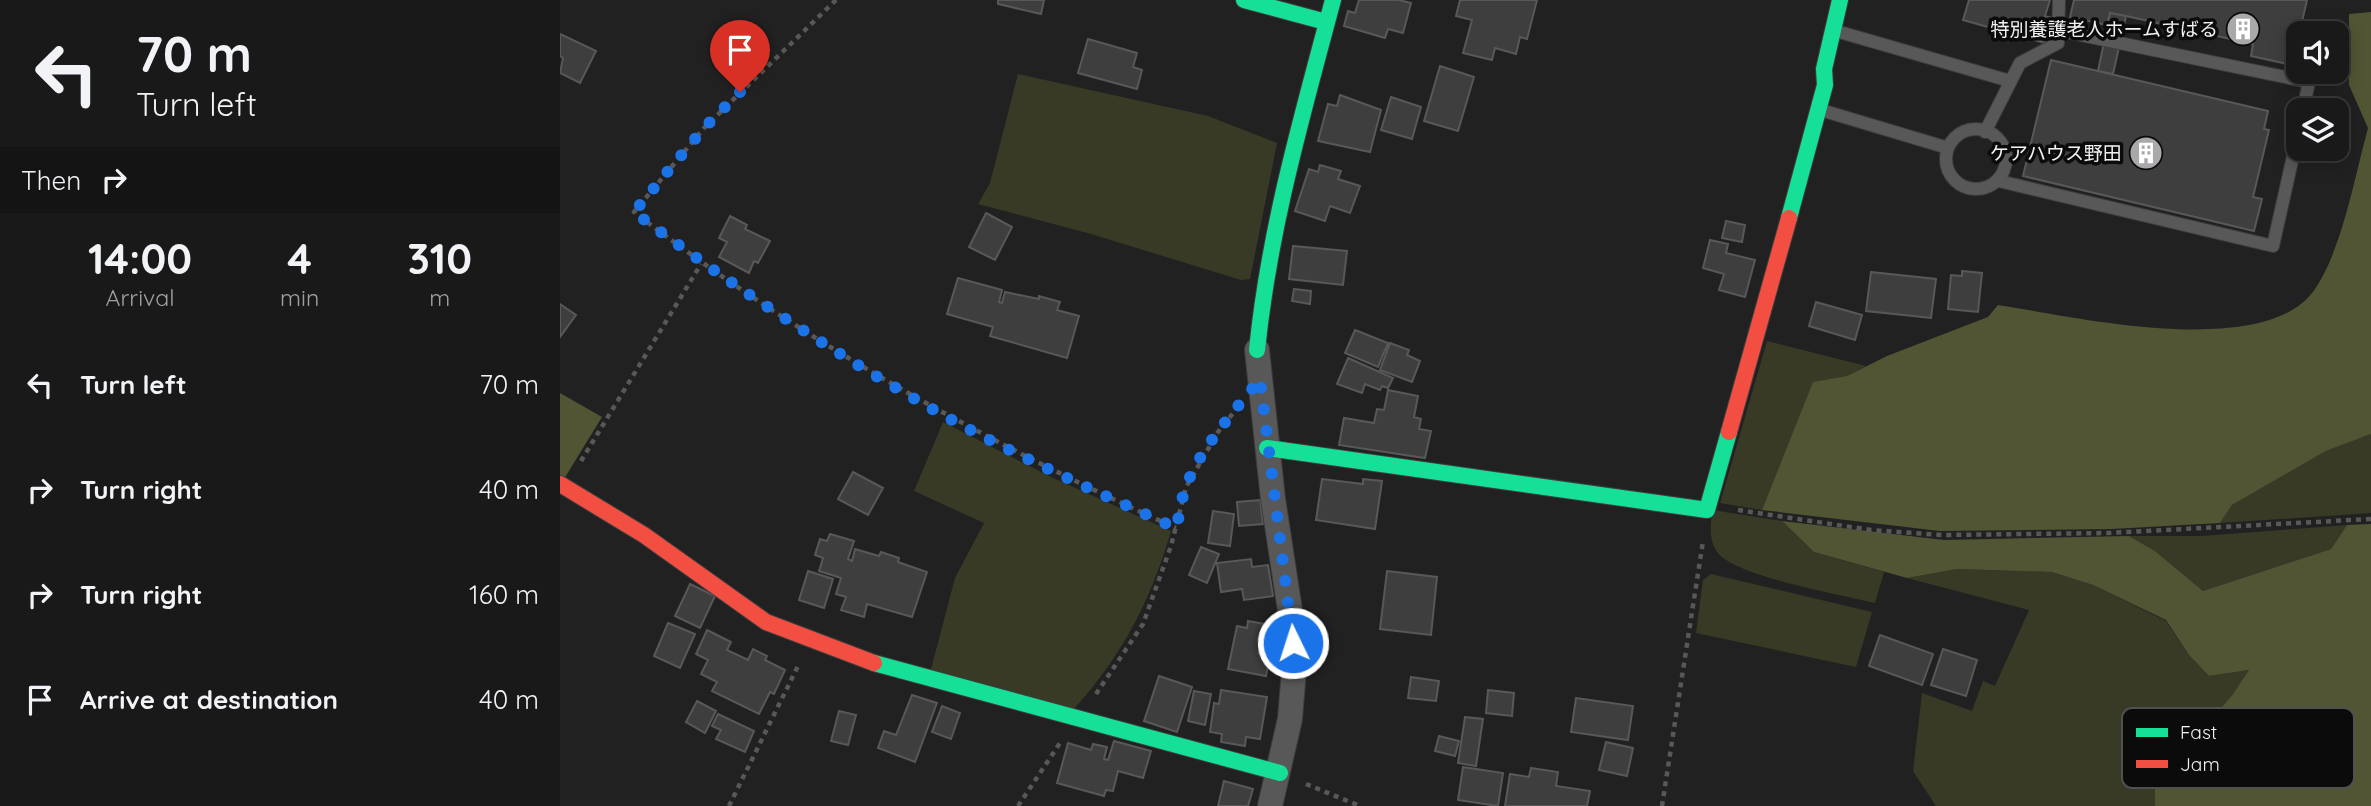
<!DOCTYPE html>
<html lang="en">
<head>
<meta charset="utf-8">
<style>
  :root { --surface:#1a191a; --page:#272627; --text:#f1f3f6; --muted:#9fa0a2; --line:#383839 }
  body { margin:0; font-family:Quicksand,"Noto Sans JP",sans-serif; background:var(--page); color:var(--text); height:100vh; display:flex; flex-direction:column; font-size:26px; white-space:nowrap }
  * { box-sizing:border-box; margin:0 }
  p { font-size:23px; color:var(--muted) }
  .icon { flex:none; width:38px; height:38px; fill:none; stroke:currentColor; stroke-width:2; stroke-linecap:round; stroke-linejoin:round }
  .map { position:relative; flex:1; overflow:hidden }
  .panel { display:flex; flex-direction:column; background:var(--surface); width:560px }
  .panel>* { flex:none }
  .banner { background:#1a191a; color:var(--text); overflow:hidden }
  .buttons { position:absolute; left:1726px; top:21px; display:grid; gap:14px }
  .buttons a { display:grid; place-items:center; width:63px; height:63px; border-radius:14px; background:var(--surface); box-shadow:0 4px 18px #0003,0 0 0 2px var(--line); font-size:35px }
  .pin { position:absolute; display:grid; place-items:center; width:60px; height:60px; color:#fff; margin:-72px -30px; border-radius:50% 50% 50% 0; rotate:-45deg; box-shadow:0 0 7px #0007 }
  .pin .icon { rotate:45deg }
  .me { position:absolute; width:77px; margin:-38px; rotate:356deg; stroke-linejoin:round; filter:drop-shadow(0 0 5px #0008) }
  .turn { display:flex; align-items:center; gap:24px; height:147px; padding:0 21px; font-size:32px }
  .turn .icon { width:91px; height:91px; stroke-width:2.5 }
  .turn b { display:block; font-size:49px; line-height:60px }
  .then { display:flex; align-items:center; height:66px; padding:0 21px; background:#0003; gap:14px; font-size:26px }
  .eta { display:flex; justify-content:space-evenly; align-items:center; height:119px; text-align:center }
  .eta b { font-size:42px; font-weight:700; line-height:49px }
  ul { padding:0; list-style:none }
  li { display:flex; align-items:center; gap:21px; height:105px; padding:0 21px }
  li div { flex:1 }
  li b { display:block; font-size:26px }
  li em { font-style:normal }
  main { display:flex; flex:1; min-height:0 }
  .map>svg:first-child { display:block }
  .green { fill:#383a25 }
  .forest { fill:#515534 }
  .building { fill:#3f3e3f; stroke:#595758; stroke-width:2 }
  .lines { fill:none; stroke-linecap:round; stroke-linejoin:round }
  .lane-casing { stroke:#3e3d3e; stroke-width:14 }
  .street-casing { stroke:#3e3d3e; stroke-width:26 }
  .fast-casing { stroke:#3e3d3e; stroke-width:18 }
  .jam-casing { stroke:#3e3d3e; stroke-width:18 }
  .path { stroke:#595859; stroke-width:4.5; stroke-dasharray:5 5; stroke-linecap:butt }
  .lane { stroke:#595859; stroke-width:12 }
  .street { stroke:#595859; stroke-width:24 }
  .fast { stroke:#16e098; stroke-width:16 }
  .jam { stroke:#f24e42; stroke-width:16 }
  .route { stroke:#1a73e8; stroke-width:12; stroke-dasharray:0 21.6 }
  .labels { text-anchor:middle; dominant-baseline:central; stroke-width:7; stroke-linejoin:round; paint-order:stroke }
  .poi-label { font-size:19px; fill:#f3f1f3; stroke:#0c0b0c; text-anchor:end }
  .key { fill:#0c0b0c; stroke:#515051; stroke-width:2 }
  .key-label { font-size:19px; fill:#f3f1f3 }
</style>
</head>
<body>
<main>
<section class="panel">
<div class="banner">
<div class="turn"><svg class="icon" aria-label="left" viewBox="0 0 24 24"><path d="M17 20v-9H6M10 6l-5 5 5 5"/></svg><div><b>70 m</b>Turn left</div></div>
<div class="then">Then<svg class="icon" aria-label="right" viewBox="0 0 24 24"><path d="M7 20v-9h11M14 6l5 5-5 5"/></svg></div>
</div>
<div class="eta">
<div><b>14:00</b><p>Arrival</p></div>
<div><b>4</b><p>min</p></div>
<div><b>310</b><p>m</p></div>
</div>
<ul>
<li><svg class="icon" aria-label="left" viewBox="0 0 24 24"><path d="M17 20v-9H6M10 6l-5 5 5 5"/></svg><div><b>Turn left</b></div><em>70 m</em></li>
<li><svg class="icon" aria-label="right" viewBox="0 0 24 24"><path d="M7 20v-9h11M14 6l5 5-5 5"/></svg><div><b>Turn right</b></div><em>40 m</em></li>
<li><svg class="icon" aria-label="right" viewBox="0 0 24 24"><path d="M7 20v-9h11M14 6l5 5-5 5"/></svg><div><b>Turn right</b></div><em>160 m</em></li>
<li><svg class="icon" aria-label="arrive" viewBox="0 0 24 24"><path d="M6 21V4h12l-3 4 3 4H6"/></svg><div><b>Arrive at destination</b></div><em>40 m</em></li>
</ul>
</section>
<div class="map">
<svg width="1811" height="806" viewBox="0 0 1811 806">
  <rect width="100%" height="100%" fill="#222122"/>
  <path class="green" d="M458,74L648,116L717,143L690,279L681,280L531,234L418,204L430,183Z
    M1207,341L1306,366L1287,376L1253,383L1202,510L1160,503Z
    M383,422L491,477L611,531C591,600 562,656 514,709L370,673L395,578L424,523L354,491Z
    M1811,434V513L1660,523L1672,505L1766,451Z
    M1152,510L1222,521L1254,552L1324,572L1315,603C1282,595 1174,576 1157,552C1148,538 1151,526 1152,510Z
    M1787,525L1771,549L1643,591L1595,551L1569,536H1642Z
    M1397,569L1492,572L1533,585L1606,621L1629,655L1649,676L1690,670L1673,694L1595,786V806H1376L1353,771L1362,693L1412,711L1423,681L1435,686L1469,610L1347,578Z
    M1151,574L1312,612L1296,667L1136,633L1143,580Z"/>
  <path class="forest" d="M1811,12V434L1766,451L1672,505L1660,523L1552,529L1380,531L1202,510L1253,382L1287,376L1327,356L1428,317L1438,305C1512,316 1706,362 1755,289C1782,250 1795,175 1808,128L1789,85V14Z
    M0,393L42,417L4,479L0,476Z
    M1222,521L1384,540L1569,536L1595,551L1643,591L1771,549L1787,525L1811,524V806H1595V786L1673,694L1689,670L1649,676L1629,655L1606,620L1533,585L1492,572L1397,569L1347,578L1254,552Z"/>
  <path class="building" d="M438,0H484L481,14L438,4Z
    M799,0H839L851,3L843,33L828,29L825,38L784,26L788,11L795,13Z
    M900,0H977L967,39L960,37L956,54L935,48L932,60L903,53L912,20L896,16Z
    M1409,0H1490L1485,16L1492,18L1485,43L1403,20Z
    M1514,0H1747L1732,65L1691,56L1693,44L1566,16L1550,13L1547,25L1510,17Z
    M1550,13L1566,16L1553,74L1538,71Z
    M0,34L36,51L20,83L0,73L3,58L0,56Z
    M528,39L577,53L573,67L582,70L577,89L518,73Z
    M1491,60L1708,111L1704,129L1709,130L1693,197L1702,199L1694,231L1463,176Z
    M880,66L914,77L898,131L864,121Z
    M780,95L821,110L810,152L758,141L768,104L777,106Z
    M831,97L861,107L852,139L821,130Z
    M760,165L781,171L778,179L800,186L790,213L770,206L765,221L735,211L749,169L758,172Z
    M426,213L452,227L435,260L409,247Z
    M170,216L187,225L185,229L210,241L198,263L194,261L189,273L159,257L167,242L159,238Z
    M1166,221L1185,225L1182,242L1162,238Z
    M1150,240L1168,244L1166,253L1195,260L1185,297L1159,290L1164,274L1143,268Z
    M733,246L787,251L783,285L729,279Z
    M1402,271L1422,273L1418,312L1388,309L1391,275L1402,276Z
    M1311,272L1376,279L1371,318L1306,311Z
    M398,278L442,290L439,302L442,303L445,292L479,299V296L500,302L497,310L519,316L507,358L430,336L433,327L387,314Z
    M734,289L751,291L750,304L732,301Z
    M1256,302L1302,315L1295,340L1249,326Z
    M0,304L16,315L0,337Z
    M795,330L828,343L818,367L785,353Z
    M830,343L849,350L847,355L860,361L852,382L820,370Z
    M788,358L833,378L828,388L822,386L820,390L805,384L802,393L777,384Z
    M828,390L858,396L854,417L861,419L859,429L871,431L865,458L779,445L784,418L814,423L817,409L824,410Z
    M293,472L323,488L308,515L278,499Z
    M762,479L803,484V479L822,481L815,529L756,520Z
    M700,500L703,524L679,526L677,502Z
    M653,511L674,514L670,546L648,543Z
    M270,534L294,541L288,559L292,561L295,549L319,556L321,552L339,558L338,562L367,572L352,617L307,604L304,617L281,610L286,597L276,594L281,578L259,571L263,558L255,555L260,539L267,541Z
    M641,547L659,554L647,583L629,575Z
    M691,559L692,567L708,565L713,596L684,600L682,589L661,592L657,563Z
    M248,571L273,579L264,608L239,600Z
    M827,571L877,577L871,635L820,629Z
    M130,584L155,596L140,628L115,616Z
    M688,621L716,626L706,676L668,669L677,626L687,628Z
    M108,623L135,634L120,668L94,656Z
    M147,630L171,642L167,650L188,660L193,649L207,656L205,660L225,670L214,694L210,692L199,714L152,691L157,682L141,674L148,660L136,654Z
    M1320,635L1373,654L1362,685L1309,666Z
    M1383,649L1417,660L1406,696L1371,685Z
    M599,676L632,687L617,732L584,721Z
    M851,677L879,681L876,701L848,698Z
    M661,690L707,697L700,739L686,737L685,746L661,742L662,734L650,732L654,703L659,704Z
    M928,690L954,693L952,716L926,713Z
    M634,691L651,694L645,725L628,721Z
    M352,695L377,703L355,762L318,748L324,731L336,735Z
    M1016,698L1073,706L1068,740L1011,732Z
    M137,701L156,711L145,733L126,722Z
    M382,706L400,713L391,739L372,732Z
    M279,711L296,715L288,745L271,741Z
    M158,714L194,731L185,752L156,739L161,730L152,726Z
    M905,717L923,719L916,766L898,763Z
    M879,736L899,741L895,756L875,751Z
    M554,741L591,751L583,778L558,771L553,791L546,790L544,796L497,783L508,743L531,750L533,744L547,747L544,759L548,760Z
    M1046,742L1073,748L1067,776L1039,770Z
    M903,767L943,773L938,806L898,800Z
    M971,768L998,772L996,786L1030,791L1027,806H945L950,774L969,777Z
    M664,781L693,789L688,806H658Z"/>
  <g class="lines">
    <defs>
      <path id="lane" d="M1276,31L1450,81
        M1501,31L1749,82L1743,110
        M1261,110L1388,148
        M1386 159a30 30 0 1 1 60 0a30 30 0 1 1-60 0Z
        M1425,132L1460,63L1498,43L1499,0
        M1439,181L1713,246L1738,134"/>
      <path id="street" d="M697,350L713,499L731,617L734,670L730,719L710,806"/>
      <path id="fast" d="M684,0L766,22
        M1229,218L1265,85L1264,69L1280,0
        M697,350C709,230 742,116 773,0
        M707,448L1147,510L1169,432
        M314,663L720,773"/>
      <path id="jam" d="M1169,432L1229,218
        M0,484L84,535L206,622L314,663"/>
    </defs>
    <use href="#lane" class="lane-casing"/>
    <use href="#street" class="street-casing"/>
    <use href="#fast" class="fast-casing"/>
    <use href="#jam" class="jam-casing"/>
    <path class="path" d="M276,0L144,128L74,212C240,340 425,442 616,528
      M21,461L141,264
      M1178,510L1311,530L1382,535L1549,533L1811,519
      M536,694L583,624L611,546L626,487L658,432L678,407
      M746,784L800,806
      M169,806L238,666
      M458,806L500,743
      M1102,806L1143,541"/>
    <use href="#lane" class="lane"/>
    <use href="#street" class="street"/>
    <use href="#fast" class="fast"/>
    <use href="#jam" class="jam"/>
  </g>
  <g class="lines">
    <path class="route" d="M180,92L144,128L74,212C171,285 275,354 381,414C457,456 536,492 616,528C620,514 621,499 626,486C642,446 674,412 700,379L733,643"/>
  </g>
  <defs>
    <symbol id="building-disc" viewBox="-11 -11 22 22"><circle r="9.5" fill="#aaa8aa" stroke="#0c0b0c"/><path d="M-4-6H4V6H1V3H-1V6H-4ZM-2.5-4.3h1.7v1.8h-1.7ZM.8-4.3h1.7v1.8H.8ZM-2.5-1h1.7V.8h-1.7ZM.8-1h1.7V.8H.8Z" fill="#fff"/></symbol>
  </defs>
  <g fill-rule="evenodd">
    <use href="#building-disc" x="1664" y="10" width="38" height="38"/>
    <use href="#building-disc" x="1567" y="134" width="38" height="38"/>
  </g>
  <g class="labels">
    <g class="poi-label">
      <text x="1658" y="29">特別養護老人ホームすばる</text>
      <text x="1562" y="153">ケアハウス野田</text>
    </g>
  </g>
  <rect x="1562" y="708" width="232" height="80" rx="10" class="key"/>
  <rect x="1576" y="728" width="32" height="9" fill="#16e098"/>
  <rect x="1576" y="760" width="32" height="8" fill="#f24e42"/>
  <g class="key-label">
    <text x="1620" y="739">Fast</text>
    <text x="1620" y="771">Jam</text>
  </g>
</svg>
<div class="buttons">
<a><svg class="icon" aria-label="sound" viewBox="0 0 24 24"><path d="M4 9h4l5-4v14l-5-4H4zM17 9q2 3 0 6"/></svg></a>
<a><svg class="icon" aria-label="layers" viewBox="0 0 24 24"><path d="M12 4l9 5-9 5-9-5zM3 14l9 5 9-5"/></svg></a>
</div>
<div class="pin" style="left:180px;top:92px;background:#d93025"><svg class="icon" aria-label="arrive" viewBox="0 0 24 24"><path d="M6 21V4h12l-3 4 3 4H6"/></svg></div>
<svg class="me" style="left:733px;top:643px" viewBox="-20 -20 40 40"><circle r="17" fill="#1a73e8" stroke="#fff" stroke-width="3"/><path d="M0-11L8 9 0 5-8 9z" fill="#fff"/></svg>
</div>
</main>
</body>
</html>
